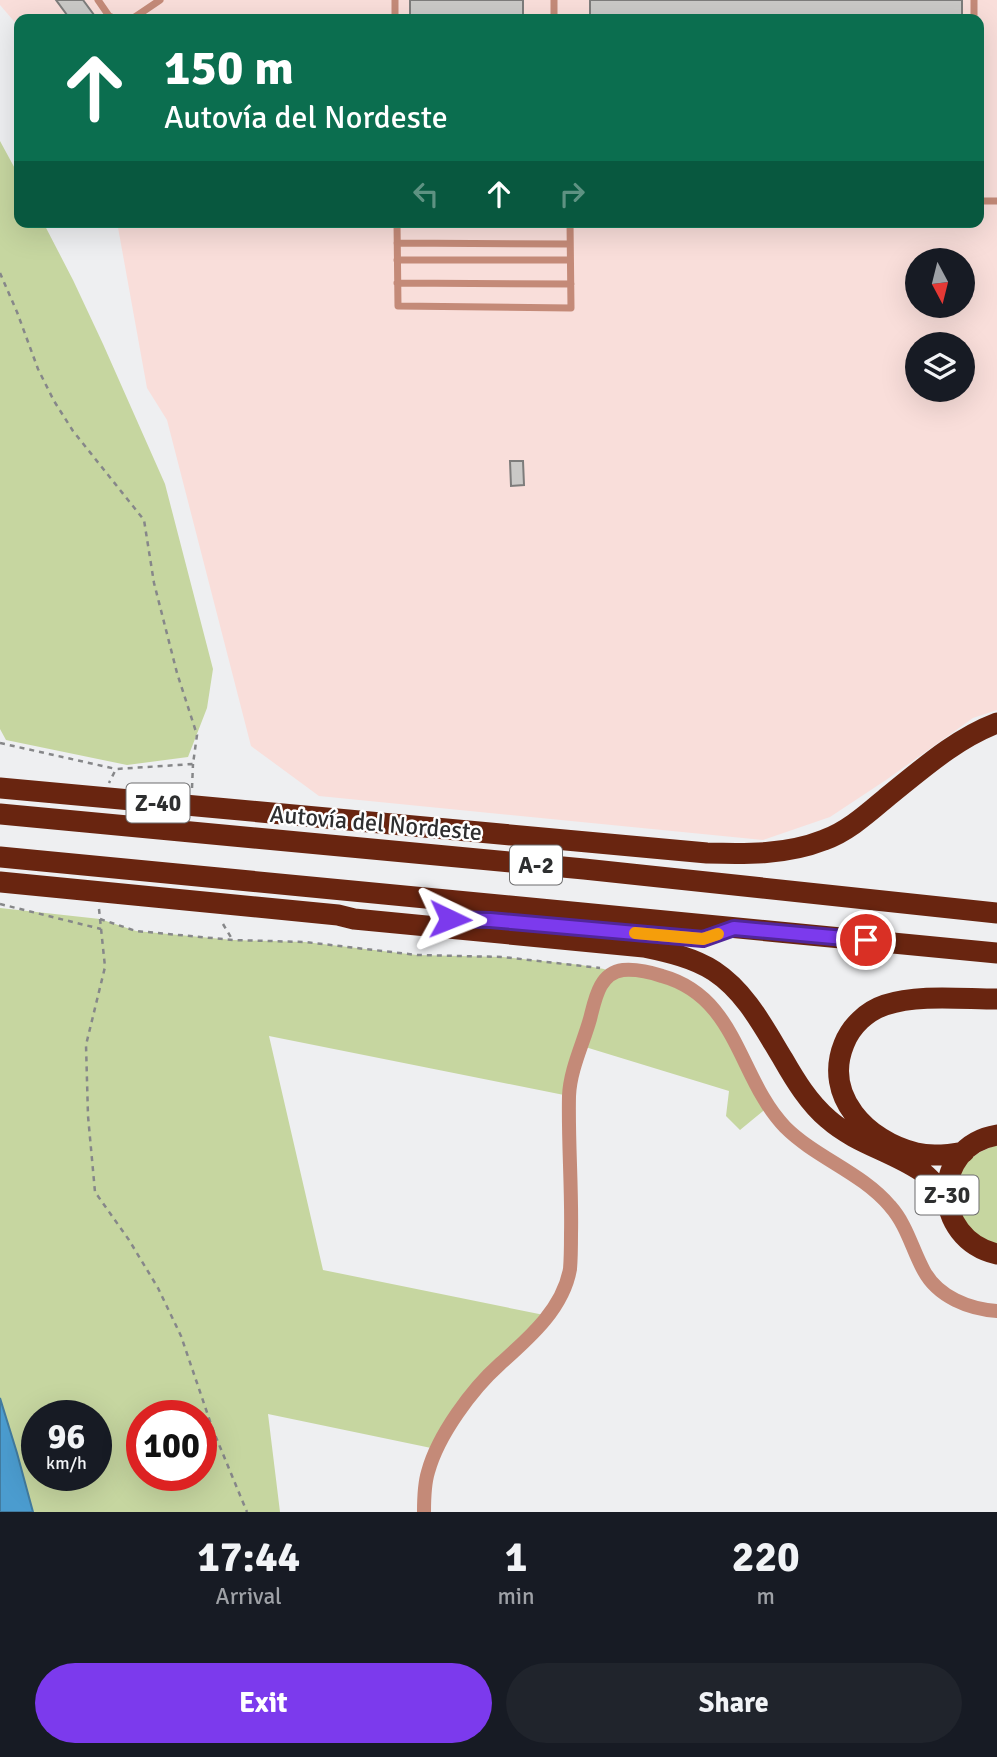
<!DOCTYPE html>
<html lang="en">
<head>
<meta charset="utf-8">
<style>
  :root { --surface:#171b24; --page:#20242c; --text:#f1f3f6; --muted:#9ea1a6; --accent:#7c3aed }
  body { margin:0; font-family:Signika,sans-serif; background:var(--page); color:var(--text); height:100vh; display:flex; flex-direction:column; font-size:26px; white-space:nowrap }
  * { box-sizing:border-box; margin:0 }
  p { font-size:23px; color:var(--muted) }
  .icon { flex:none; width:38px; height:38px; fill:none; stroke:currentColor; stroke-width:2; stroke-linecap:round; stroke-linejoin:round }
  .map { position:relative; height:1512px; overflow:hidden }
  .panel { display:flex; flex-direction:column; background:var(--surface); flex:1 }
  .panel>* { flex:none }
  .banner { position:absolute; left:14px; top:14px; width:970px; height:214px; border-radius:14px; box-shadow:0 7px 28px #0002; background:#0b6e4f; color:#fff; overflow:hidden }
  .needle { width:46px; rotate:173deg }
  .buttons { position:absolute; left:905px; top:248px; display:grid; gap:14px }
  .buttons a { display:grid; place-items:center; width:70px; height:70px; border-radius:50%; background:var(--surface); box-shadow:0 7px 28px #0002; font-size:35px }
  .speed { position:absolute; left:21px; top:1400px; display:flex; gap:14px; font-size:35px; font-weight:700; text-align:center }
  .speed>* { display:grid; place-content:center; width:91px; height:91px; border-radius:50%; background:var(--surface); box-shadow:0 7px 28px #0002; line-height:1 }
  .speed small { font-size:18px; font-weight:400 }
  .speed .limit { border:10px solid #d22; background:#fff; color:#111 }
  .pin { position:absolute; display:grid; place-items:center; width:60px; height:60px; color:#fff; margin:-30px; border:4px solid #fff; border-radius:50%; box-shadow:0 2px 7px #0007 }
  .me { position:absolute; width:77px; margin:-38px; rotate:92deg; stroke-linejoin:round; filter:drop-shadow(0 0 5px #0008) }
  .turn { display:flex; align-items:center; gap:24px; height:147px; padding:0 35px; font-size:32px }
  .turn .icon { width:91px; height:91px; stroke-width:2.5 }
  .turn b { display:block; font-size:49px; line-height:60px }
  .lanes { display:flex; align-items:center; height:66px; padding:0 35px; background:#0003; justify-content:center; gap:35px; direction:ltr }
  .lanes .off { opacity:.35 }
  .eta { display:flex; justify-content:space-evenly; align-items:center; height:119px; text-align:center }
  .eta b { font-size:42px; font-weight:700; line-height:49px }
  .cta { display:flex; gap:14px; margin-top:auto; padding:14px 35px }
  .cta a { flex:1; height:80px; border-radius:42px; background:var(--accent); color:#fff; font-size:28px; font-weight:700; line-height:80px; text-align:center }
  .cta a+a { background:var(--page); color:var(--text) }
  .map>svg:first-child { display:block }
  .industrial { fill:#f9deda; fill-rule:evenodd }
  .green { fill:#c6d6a0; fill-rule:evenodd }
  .water { fill:#4b9ccf; stroke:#427b9f; stroke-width:2 }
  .building { fill:#cac9c7; stroke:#7d7c7b; stroke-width:2 }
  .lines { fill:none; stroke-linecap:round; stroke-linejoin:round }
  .path { stroke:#868789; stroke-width:2.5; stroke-dasharray:5 5; stroke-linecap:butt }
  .lane { stroke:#c48a78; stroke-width:7 }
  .street { stroke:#c48a78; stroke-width:14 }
  .highway { stroke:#692510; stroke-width:21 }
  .route-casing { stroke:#51269a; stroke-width:18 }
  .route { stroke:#7c3aed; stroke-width:12 }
  .slow { stroke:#f59e0b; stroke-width:12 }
  .labels { text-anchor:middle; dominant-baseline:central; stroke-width:5; stroke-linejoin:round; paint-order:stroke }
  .shield { fill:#fff; stroke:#6d6d6e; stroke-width:2 }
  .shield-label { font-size:23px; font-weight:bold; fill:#2e2f30 }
  .street-label { font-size:24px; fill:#2e2f30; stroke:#fff }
</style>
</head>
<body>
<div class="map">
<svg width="997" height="1512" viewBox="0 0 997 1512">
  <rect width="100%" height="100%" fill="#eeeff1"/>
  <path class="industrial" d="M0,0H997V710L973,718L886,780L830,817L763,840L319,796L251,746L167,420L147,388L117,222H978V19H19V27L0,5ZM917,261H962V306H917ZM917,345H962V390H917Z"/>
  <path class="green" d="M0,141L19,176V222H43L73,280L103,344L165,484L213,669L207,708L188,757L127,765L6,740L0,729Z
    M0,908L100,919L136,931L233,940L305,942L417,955L503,957L581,965L604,969L613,973L634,971L704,999L769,1106L740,1130L726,1116L729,1091L582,1046L569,1096L269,1036L323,1270L549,1316L499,1365L436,1449L268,1414L280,1512H33L17,1453L0,1398ZM37,1416H96V1475H37ZM142,1416H201V1475H142Z
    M997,1145V1245C989,1242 978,1238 973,1232C963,1223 958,1211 958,1198C957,1168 969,1154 997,1145Z"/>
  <path class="water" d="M0,1398L17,1453L33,1512H0Z"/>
  <path class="building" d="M56,0H83L97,19H70Z
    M410,0H523V19H410Z
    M590,0H962V19H590Z
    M510,461H523L524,485L511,486Z"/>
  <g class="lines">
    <path class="path" d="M0,273L17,312L38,369L54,401L73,431L144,520L154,583L177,673L197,735L193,764L116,769L109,783
      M0,743L116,769
      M192,788L193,764
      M0,904L101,929
      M99,909L105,967L86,1045L88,1116L95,1192L129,1240L158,1288L181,1336L213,1430L247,1512
      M100,919L136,931L233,940L305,942L417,955L503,957L600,968
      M223,924L232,939"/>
    <path class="lane" d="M98,0L109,16L116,19
      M395,0V19
      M554,0V19
      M132,19L160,0
      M974,19V0
      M978,201H997
      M397,222L398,306L571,308L570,222
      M397,243L570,244
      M397,260H570
      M397,283L571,284"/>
    <path class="street" d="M424,1512C424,1499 424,1485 428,1472C438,1435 472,1389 500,1364C529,1338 563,1309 570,1269C571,1257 571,1245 571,1234C572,1188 568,1142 569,1096C570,1070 583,1044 590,1019C595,1000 599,973 623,970C635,969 650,972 662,976C738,997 738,1078 785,1127C816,1158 861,1172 890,1206C907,1225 912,1249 924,1271C938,1297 969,1309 997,1311"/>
    <path class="highway" d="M0,788L707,853C747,854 786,855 824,840C847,832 867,814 886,798C921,770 955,739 997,723
      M0,814L584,869L997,913
      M0,857L997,953
      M0,882L338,915L354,919L644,947C668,952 694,958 714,971C746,992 764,1028 783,1059C795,1080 809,1103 828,1119C855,1143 891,1151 921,1171C931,1179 939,1188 947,1198
      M997,1135C930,1146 931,1239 997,1254
      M964,1152C948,1155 932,1157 916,1153C867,1141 823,1096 844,1044C851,1026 867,1011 885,1005C918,994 962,999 997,999"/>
  </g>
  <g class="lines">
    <defs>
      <path id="route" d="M450,919L490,920L703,939L734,928L866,940"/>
    </defs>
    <use href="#route" class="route-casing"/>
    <use href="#route" class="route"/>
    <path class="slow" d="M635,933L703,939L718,934"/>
  </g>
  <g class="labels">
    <g class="shield">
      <rect x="126.5" y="783.5" width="63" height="39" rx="5"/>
      <rect x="510" y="845.5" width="52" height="39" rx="5"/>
      <rect x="915.5" y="1175.5" width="63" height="39" rx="5"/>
    </g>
    <g class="shield-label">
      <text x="158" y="803">Z-40</text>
      <text x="536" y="865">A-2</text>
      <text x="947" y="1195">Z-30</text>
    </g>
    <g class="street-label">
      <text transform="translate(376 823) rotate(5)">Autovía del Nordeste</text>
    </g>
  </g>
</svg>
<div class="buttons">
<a><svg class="needle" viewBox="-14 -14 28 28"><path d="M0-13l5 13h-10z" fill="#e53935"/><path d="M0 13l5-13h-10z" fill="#9ea1a6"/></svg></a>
<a><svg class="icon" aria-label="layers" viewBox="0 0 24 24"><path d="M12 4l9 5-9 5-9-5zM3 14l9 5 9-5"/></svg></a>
</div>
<div class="speed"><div>96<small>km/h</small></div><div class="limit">100</div></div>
<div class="pin" style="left:866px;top:940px;background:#d93025"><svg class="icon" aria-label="arrive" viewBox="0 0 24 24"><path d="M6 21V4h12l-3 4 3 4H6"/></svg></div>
<svg class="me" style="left:450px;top:919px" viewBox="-20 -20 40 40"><path d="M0-17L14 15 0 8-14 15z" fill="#7c3aed" stroke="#fff" stroke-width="4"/></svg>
<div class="banner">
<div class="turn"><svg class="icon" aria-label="ahead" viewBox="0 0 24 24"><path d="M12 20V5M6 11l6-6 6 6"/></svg><div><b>150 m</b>Autovía del Nordeste</div></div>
<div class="lanes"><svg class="icon off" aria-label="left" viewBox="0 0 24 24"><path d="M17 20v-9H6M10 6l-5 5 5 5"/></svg><svg class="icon" aria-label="ahead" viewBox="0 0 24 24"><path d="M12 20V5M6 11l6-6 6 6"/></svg><svg class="icon off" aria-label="right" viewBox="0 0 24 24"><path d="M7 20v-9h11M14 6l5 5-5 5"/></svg></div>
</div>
</div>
<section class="panel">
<div class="eta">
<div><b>17:44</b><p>Arrival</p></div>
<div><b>1</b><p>min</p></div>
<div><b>220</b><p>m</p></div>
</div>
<div class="cta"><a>Exit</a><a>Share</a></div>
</section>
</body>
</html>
